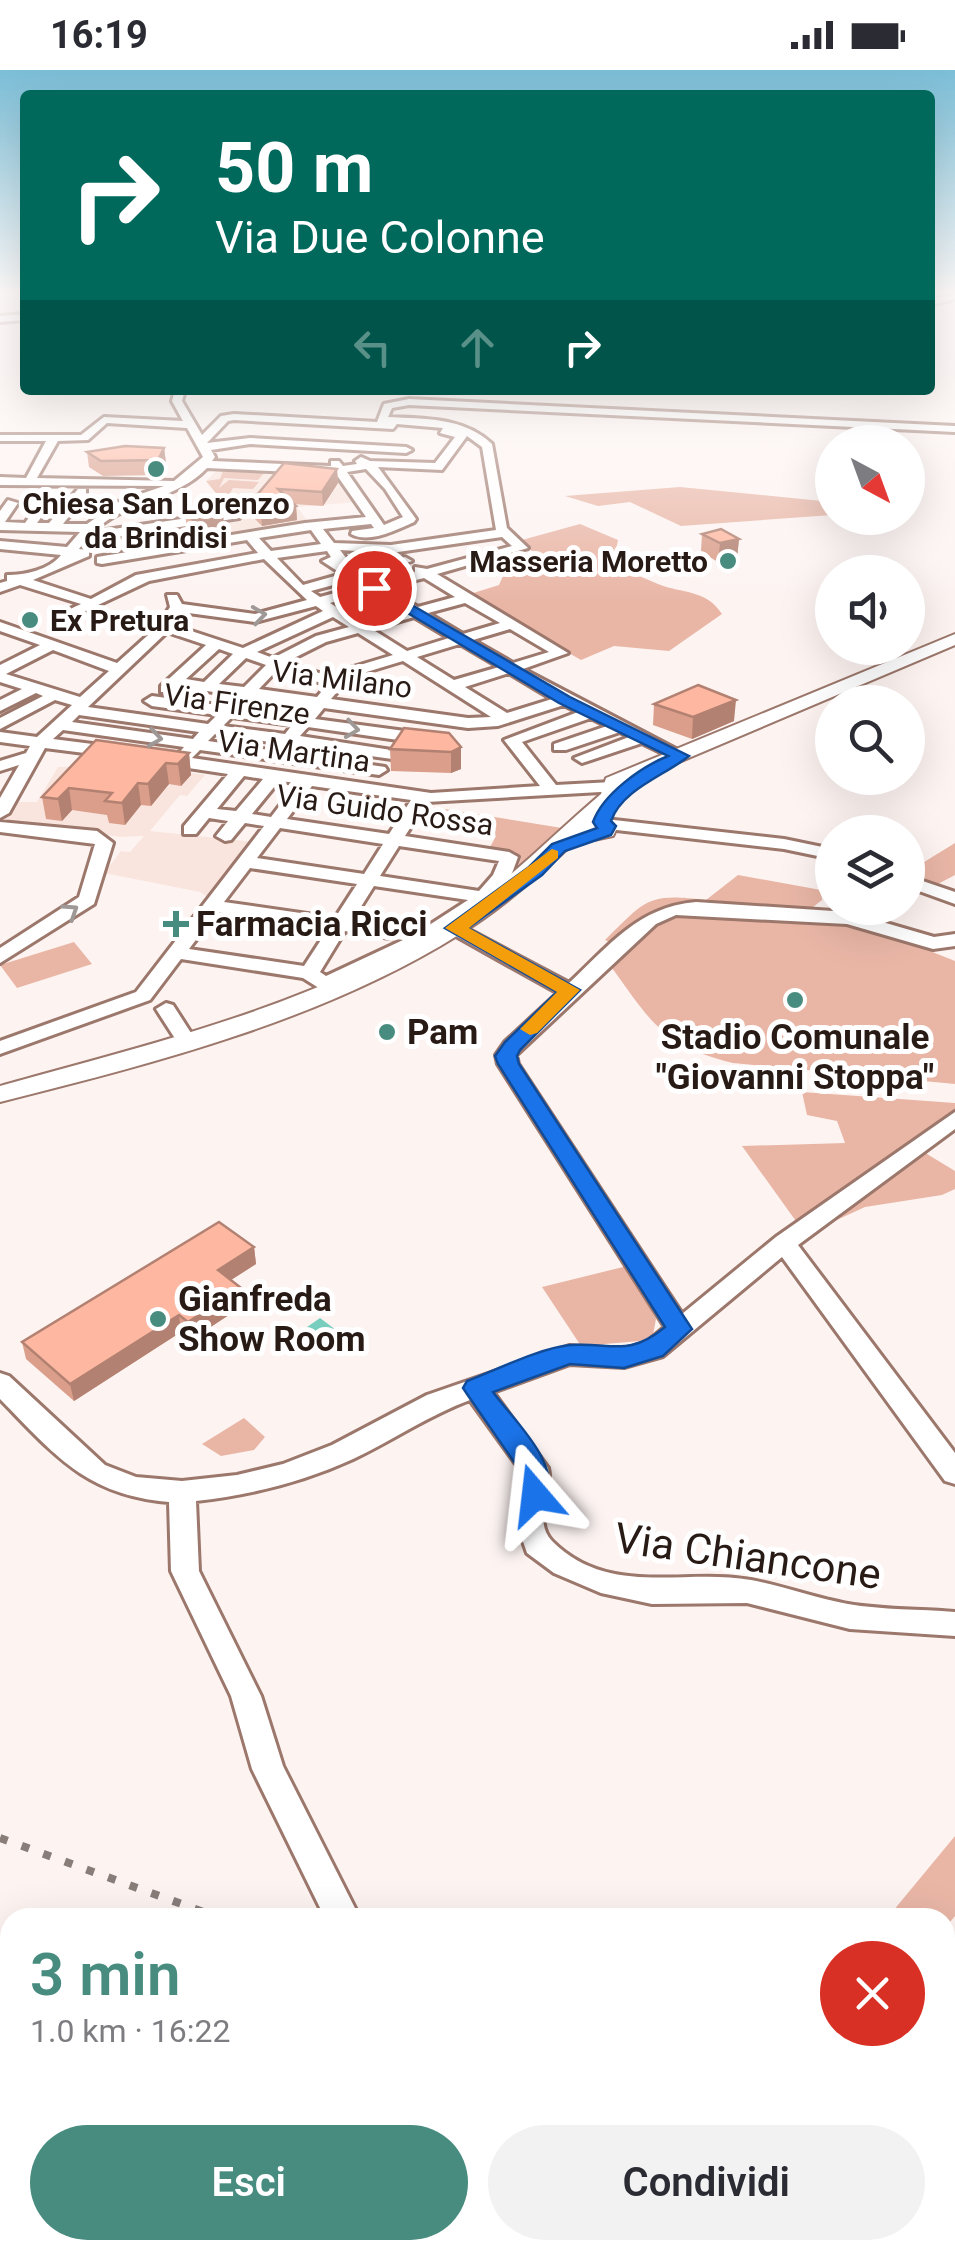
<!DOCTYPE html>
<html lang="it">
<head>
<meta charset="utf-8">
<style>
  :root { --surface:#fff; --page:#f2f2f3; --text:#2b2b33; --muted:#7c7c81; --accent:#488c80 }
  body { margin:0; font-family:Roboto,sans-serif; background:var(--page); color:var(--text); height:100vh; display:flex; flex-direction:column; font-size:38px; white-space:nowrap }
  * { box-sizing:border-box; margin:0 }
  p { font-size:32px; color:var(--muted) }
  .icon { flex:none; width:55px; height:55px; fill:none; stroke:currentColor; stroke-width:2; stroke-linecap:round; stroke-linejoin:round }
  .map { position:relative; flex:1; overflow:hidden }
  .side { position:absolute; left:0px; top:1838px; width:955px; height:352px; display:flex; flex-direction:column; background:var(--surface); border-radius:30px 30px 0 0; box-shadow:0 10px 40px #0002 }
  .side>* { flex:none }
  .hud { position:absolute; left:20px; top:20px; width:915px; height:305px; border-radius:10px; box-shadow:0 10px 40px #0002; background:#00695c; color:#fff; overflow:hidden }
  .needle { width:65px; rotate:139deg }
  .buttons { position:absolute; left:815px; top:355px; display:grid; gap:20px }
  .buttons a { display:grid; place-items:center; width:110px; height:110px; border-radius:50%; background:var(--surface); box-shadow:0 10px 40px #0002; font-size:50px }
  .pin { position:absolute; display:grid; place-items:center; width:85px; height:85px; color:#fff; margin:-42px; border:5px solid #fff; border-radius:50%; box-shadow:0 2px 10px #0007 }
  .me { position:absolute; width:110px; margin:-55px; rotate:343deg; stroke-linejoin:round; filter:drop-shadow(0 0 8px #0008) }
  .turn { display:flex; align-items:center; gap:35px; height:210px; padding:0 30px; font-size:45px }
  .turn .icon { width:130px; height:130px; stroke-width:2.5 }
  .turn b { display:block; font-size:70px; line-height:85px }
  .lanes { display:flex; align-items:center; height:95px; padding:0 30px; background:#0003; justify-content:center; gap:50px; direction:ltr }
  .lanes .off { opacity:.35 }
  .round { display:grid; place-items:center; flex:none; width:105px; height:105px; border-radius:52px; background:var(--page) }
  .headline { display:flex; align-items:center; justify-content:space-between; height:170px; padding:0 30px }
  h1 { font-size:60px; font-weight:600; line-height:75px; color:var(--accent) }
  .primary-button { display:flex; gap:20px; margin-top:auto; padding:20px 30px }
  .primary-button a { flex:1; height:115px; border-radius:60px; background:var(--accent); color:#fff; font-size:40px; font-weight:600; line-height:115px; text-align:center }
  .primary-button a+a { background:var(--page); color:var(--text) }
  .status { display:flex; justify-content:space-between; align-items:center; height:70px; padding:0 50px; background:var(--surface); direction:ltr }
  .status svg { height:28px; fill:currentColor }
  .map>svg:first-child { display:block }
  .built { fill:#f9e5de }
  .green { fill:#e9b6a6 }
  .water { fill:#77cebe }
  .lines { fill:none; stroke-linecap:round; stroke-linejoin:round }
  .minor-casing { stroke:#9c776b; stroke-width:6 }
  .major-casing { stroke:#9c776b; stroke-width:4 }
  .minor { fill:#fff; fill-rule:evenodd }
  .major { fill:#fff; fill-rule:evenodd }
  .rail { stroke:#887d79; stroke-width:8; stroke-dasharray:8 15; stroke-linecap:butt }
  .wall { fill:#da9e8a }
  .shaded-wall { fill:#b28171 }
  .building { fill:#feb8a1; stroke:#b28171; stroke-width:2.5 }
  .oneway { stroke:#9e9896 }
  .route { fill:#1a73e8; stroke:#114b97; stroke-width:2.5 }
  .slow { fill:#f59e0b }
  .poi-dot { fill:#488c80; stroke:#fff; stroke-width:4 }
  .labels { text-anchor:middle; dominant-baseline:central; stroke-width:10; stroke-linejoin:round; paint-order:stroke }
  .far-poi-label { font-size:30px; font-weight:bold; fill:#281a15; stroke:#fff }
  .far-street-label { font-size:30px; fill:#281a15; stroke:#fff }
  .poi-label { font-size:35px; font-weight:bold; fill:#281a15; stroke:#fff; text-anchor:start }
  .near-street-label { font-size:42px; fill:#281a15; stroke:#fff }
</style>
</head>
<body>
<div class="status"><b>16:19</b><svg viewBox="0 0 49 12"><path d="M0 12V9h3v3zM5 12V6h3v6zM10 12V3h3v9zM15 12V0h3v12zM26 1h20v11H26zM47 4h2v5h-2z"/></svg></div>
<div class="map">
<svg width="955" height="2188" viewBox="0 0 955 2188">
  <rect width="100%" height="100%" fill="#fdf4f2"/>
  <path class="built" d="M220,397L337,403L357,432L297,437L310,454L190,472L178,457L251,442L257,437L224,433L206,411Z
    M84,686L205,705L187,726L180,725L150,761L255,772L211,829L200,822L104,803L121,781L130,782L144,766L121,767L4,750L14,732H37L58,697H74Z"/>
  <path class="green" d="M224,398L311,404L265,402L258,410L224,408L219,418L229,410L259,412L253,419L233,418L224,433L206,411L220,409Z
    M680,417L832,432V445L681,456L630,432L598,436L565,426Z
    M580,454L618,470L613,494C628,501 643,508 658,514C683,524 706,519 722,544L669,581L614,576L581,590L467,525L499,515L503,506L497,502L540,490L522,470Z
    M426,736L562,758L513,810L521,788L516,783L489,779L496,766L415,754Z
    M955,773V805L936,815L908,804V794L916,797Z
    M738,805L821,820L822,830L808,841L681,835L615,875L605,870C647,829 647,823 706,830Z
    M693,842L850,855L900,869L955,891V1014L733,993C663,976 652,953 612,898L651,857Z
    M74,872L92,894L17,918L0,895Z
    M802,1022L955,1033V1041L798,1154L742,1076L845,1073L837,1051L807,1045Z
    M922,1081L955,1101V1119L942,1125L865,1137L817,1159Z
    M627,1196L656,1249L652,1270L581,1276L542,1217Z
    M244,1348L265,1367L254,1380L221,1386L202,1374Z
    M955,1766V1846L945,1858V1848L888,1847Z"/>
  <path class="water" d="M320,1248L348,1269L325,1285L297,1264Z"/>
  <g class="lines">
    <defs>
      <path id="minor" d="M955,225V229L930,235V229Z
        M25,244V250L0,252V246Z
        M175,320H185L182,331L202,365L221,346L234,344L377,352L384,334L409,329L955,356V362L409,335L392,338L388,347C424,349 464,347 492,374L507,458L528,478L437,504L568,583L523,599L689,686L675,689L642,673L582,693L574,688L629,667L620,662L566,680H554V674L607,656L591,648L522,672L556,715L612,712L620,717L618,721L427,732L405,766L509,782L518,787L511,806L496,824L500,828L498,832L487,833L458,854L569,913C610,875 638,837 696,832L848,842L934,867L955,864V876L933,879L847,854L676,845L656,854L516,985L518,994L682,1244L776,1167L955,1042V1059L798,1175L955,1383V1414L945,1411L782,1187L663,1286L624,1297L570,1294L493,1322L548,1398C554,1422 532,1450 552,1471C609,1528 684,1498 751,1510C783,1516 815,1528 848,1534C882,1540 920,1539 955,1542V1566L850,1559L747,1533L652,1534L601,1523L554,1503L527,1483L514,1445L523,1409L521,1401L470,1330C429,1345 393,1370 353,1389C303,1412 250,1425 196,1431L199,1501L261,1626L283,1696L360,1848H325L252,1699L231,1626L171,1501L169,1432C86,1425 55,1385 0,1329V1303L9,1306L105,1395L136,1407L182,1411L237,1405L283,1394L332,1375L427,1325L569,1276L624,1279L646,1273L665,1257L498,994L496,985L505,972L558,923L447,861L337,915V923L330,925L303,908L181,889L150,930L0,984V971L136,922L264,756L245,753L231,770L225,771L216,766L228,751L209,748L196,764H184V756L228,704L162,694L154,689L162,684L176,686L184,677L63,660L53,669L116,677L124,682L116,687L45,678L9,743L0,748V728L19,695L0,701V691L26,683L30,676L0,672V662L37,667L72,635L55,630L0,659V648L43,626L36,623L0,641V630L22,619L0,612V595L40,575L0,561V552L117,593L157,557L170,537L167,525H177L182,534L255,544L307,530L264,489L149,511L62,552L55,548L57,545L81,534L20,515L0,522V513L7,511V505C25,505 49,500 61,485L0,479V471L67,477L80,462L0,460V441L8,430L18,433L5,452L25,453L50,419H58L60,422L37,453H49L78,419H86V425L63,454H87L120,431L164,416L0,415V407L26,408L46,371H0V365H81L104,347L183,351L172,331ZM234,350L393,359L397,354L443,358L440,363L455,367L435,393L370,391L361,387L355,391L357,394L343,396L339,391H331V396L212,391L215,387L211,380L250,374L406,383L412,380L406,377L250,368L207,373L228,351ZM107,353L187,358L203,387L174,411L37,408L58,371L88,370ZM467,366L482,377L496,460L391,475L334,473L323,459L371,454L374,458L352,461L351,464C369,474 396,460 414,452L416,449L378,397L442,400ZM207,398L336,404L366,447L305,453L97,487V493L102,494L247,470L258,483L136,505L91,529L33,510L89,486V480L79,479L88,467L94,470L239,448L241,445L235,441L93,462C125,430 176,431 207,398ZM366,399L385,419L403,447L384,455L347,402ZM311,460L321,474L271,481L259,468ZM502,467L512,476L427,499L415,497V502L375,512L365,506L412,491L405,487L355,501L341,493L347,489L340,480L391,483ZM327,481L331,487L322,491L342,504L303,515L277,488ZM424,508L455,527L418,537L385,518ZM352,510L361,516L320,527L311,521ZM371,522L404,541L362,553L330,533ZM465,533L500,553L463,564L428,543ZM316,536L323,541L243,578L173,555L181,542L255,552ZM333,547L349,557L316,566L273,588L257,582ZM414,547L449,568L407,581L372,559ZM510,559L549,582L513,593L473,570ZM167,562L206,575L161,616V622H171L177,617L236,625L225,636L152,626L144,631L152,636L217,645L208,654L88,637ZM358,563L393,585L340,601L334,608L286,592L326,572ZM460,574L499,597L454,610L417,587ZM219,579L233,584L204,612L186,609ZM53,580L109,601L80,627L6,604ZM246,588L266,595L244,617L219,614ZM403,591L491,647L468,648L331,629L350,607ZM278,599L327,615L317,627L259,619ZM509,603L552,629L507,643L465,617ZM251,627L309,636L300,647L240,639ZM564,635L578,642L504,670L540,716L431,723L192,688L200,680L379,705L387,700L385,697L208,671L215,664L277,673V679L283,681L292,675L392,689L400,684L398,681L300,666L308,657L405,671L413,666L405,661L315,649L324,638L468,658L498,656ZM79,645L199,662L193,669L72,652ZM232,647L292,655L285,664L223,656ZM244,706L263,709L236,741L217,739ZM279,711L297,713L271,747L252,744ZM312,716L411,730L389,764L287,749ZM280,758L383,774L364,804L257,788ZM399,776L499,791L493,805L479,821L380,806ZM250,798L357,814L335,848L224,832ZM374,816L468,830L420,861L352,851ZM217,842L328,859L304,896L189,879ZM345,861L403,870L326,906L320,902Z
        M605,749L784,769L832,779V789L784,779L599,758L596,754Z
        M0,752L97,761L113,773L94,834L0,893V878L79,827L95,774L0,762Z
        M908,806L955,822V834L908,817Z
        M166,933L173,935L191,963L188,967L181,969L174,967L156,939Z
        M300,2180H340L343,2188H303Z"/>
      <path id="major" d="M955,564V575L639,709L637,714L622,717L618,730L601,745L618,756L613,766L589,771L579,768C541,803 504,837 460,864C323,950 155,993 0,1032V1016C150,974 309,937 443,854C503,818 549,768 601,724L606,708Z"/>
    </defs>
    <use href="#minor" class="minor-casing"/>
    <use href="#major" class="major-casing"/>
    <use href="#minor" class="minor"/>
    <use href="#major" class="major"/>
    <path class="rail" d="M0,1768L220,1848
      M945,2135L955,2141"/>
  </g>
  <path class="wall" d="M164,378L166,393L159,405L103,406L89,397L87,382Z
    M284,393L337,399L338,413L323,436L293,434L296,436L297,450L262,456L252,446L251,432Z
    M185,441L225,462L194,467L187,460Z
    M702,464L739,469L737,488L718,492L701,482Z
    M654,634L734,651L692,669L653,655Z
    M449,663L461,699L451,703L391,701L390,679Z
    M96,670L189,683L191,705L181,716L169,714L151,736L141,735L125,755L109,753L107,745L72,740L62,751L46,749L42,727Z
    M254,1177L256,1194L231,1210L244,1235L191,1270L181,1262L74,1331L26,1289L22,1272Z"/>
  <path class="shaded-wall" d="M164,378L166,393L159,405L158,390Z
    M337,399L338,413L323,436L322,422Z
    M296,436L297,450L262,456L261,442Z
    M223,444L225,462L194,467L192,449Z
    M739,469L737,488L718,492L720,473Z
    M736,630L734,651L692,669L693,647Z
    M461,677V699L451,703V682Z
    M189,683L191,705L181,716L178,694Z
    M166,693L169,714L151,736L148,714Z
    M138,713L141,735L125,755L122,733Z
    M69,718L72,740L62,751L58,729Z
    M254,1177L256,1194L220,1217L218,1200Z
    M241,1218L244,1235L191,1270L188,1252Z
    M179,1245L181,1262L74,1331L70,1314Z"/>
  <path class="building" d="M125,376L164,378L158,390L101,391L87,382Z
    M284,393L337,399L322,422L278,419L296,436L261,442L251,432Z
    M217,437L223,444L192,449L185,441Z
    M721,459L739,469L720,473L702,464Z
    M698,615L736,630L693,647L654,634Z
    M404,658L449,663L461,677L451,682L390,679Z
    M96,670L189,683L178,694L166,693L148,714L138,713L122,733L105,731L112,723L69,718L58,729L42,727Z
    M219,1152L254,1177L218,1200L241,1218L188,1252L179,1245L70,1314L22,1272Z"/>
  <defs><path id="oneway-chevron" d="M-2-3.5L2.5 0L-2 3.5" fill="none" stroke-width="1.6" stroke-linecap="round" stroke-linejoin="round" transform="scale(2.5)"/></defs>
  <g class="oneway">
    <use href="#oneway-chevron" transform="translate(259 545) rotate(-8)"/>
    <use href="#oneway-chevron" transform="translate(352 659) rotate(8)"/>
    <use href="#oneway-chevron" transform="translate(155 668) rotate(8)"/>
    <use href="#oneway-chevron" transform="translate(71 841) rotate(-33)"/>
  </g>
  <linearGradient id="sky" x2="0" y2="1"><stop stop-color="#7bbed7"/><stop offset="0.42" stop-color="#fefaf9"/><stop offset="1" stop-color="#fefaf9" stop-opacity="0"/></linearGradient>
  <rect width="955" height="532" fill="url(#sky)"/>
  <path class="route" d="M374,513L570,627L689,686C666,705 622,719 611,751L616,756L611,765L565,781L542,805L468,858L580,920L520,980L517,986L519,994L692,1259L663,1286L624,1298L570,1294L493,1322C514,1351 564,1395 545,1433L535,1436L525,1433L521,1425V1402L467,1324L463,1318L467,1311C496,1300 540,1278 570,1275C613,1272 627,1288 665,1257L498,994L495,986L505,972L557,922L445,858L529,797L552,774L597,758L593,752C603,724 641,697 668,686L559,633L369,520L367,518Z"/>
  <path class="slow" d="M552,779L558,781V788L469,858L580,920L537,963L530,965L520,959L557,922L445,858Z"/>
  <g class="poi-dot">
    <circle cx="156" cy="399" r="10"/>
    <circle cx="728" cy="491" r="10"/>
    <circle cx="30" cy="550" r="10"/>
    <path d="M171 839h10v10h10v10h-10v10h-10v-10h-10v-10h10z"/>
    <circle cx="795" cy="930" r="10"/>
    <circle cx="387" cy="962" r="10"/>
    <circle cx="158" cy="1249" r="10"/>
  </g>
  <g class="labels">
    <g class="far-poi-label">
      <text x="156" y="433">Chiesa San Lorenzo<tspan x="156" dy="34">da Brindisi</tspan></text>
      <text x="708" y="491" text-anchor="end">Masseria Moretto</text>
      <text x="50" y="550" text-anchor="start">Ex Pretura</text>
    </g>
    <g class="far-street-label">
      <text transform="translate(342 609) rotate(7)">Via Milano</text>
      <text transform="translate(237 634) rotate(8)">Via Firenze</text>
      <text transform="translate(294 681) rotate(8)">Via Martina</text>
      <text transform="translate(385 740) rotate(8)">Via Guido Rossa</text>
    </g>
    <g class="poi-label">
      <text x="196" y="854">Farmacia Ricci</text>
      <text x="407" y="962">Pam</text>
      <text x="795" y="967" text-anchor="middle">Stadio Comunale<tspan x="795" dy="40">"Giovanni Stoppa"</tspan></text>
      <text x="178" y="1229">Gianfreda<tspan x="178" dy="40">Show Room</tspan></text>
    </g>
    <g class="near-street-label">
      <text transform="translate(748 1486) rotate(8)">Via Chiancone</text>
    </g>
  </g>
</svg>
<div class="buttons">
<a><svg class="needle" viewBox="-14 -14 28 28"><path d="M0-13l5 13h-10z" fill="#e53935"/><path d="M0 13l5-13h-10z" fill="#7c7c81"/></svg></a>
<a><svg class="icon" aria-label="sound" viewBox="0 0 24 24"><path d="M4 9h4l5-4v14l-5-4H4zM17 9q2 3 0 6"/></svg></a>
<a><svg class="icon" aria-label="search" viewBox="0 0 24 24"><circle cx="10" cy="10" r="6"/><path d="M15 15l6 6"/></svg></a>
<a><svg class="icon" aria-label="layers" viewBox="0 0 24 24"><path d="M12 4l9 5-9 5-9-5zM3 14l9 5 9-5"/></svg></a>
</div>
<div class="pin" style="left:374px;top:518px;background:#d93025"><svg class="icon" aria-label="arrive" viewBox="0 0 24 24"><path d="M6 21V4h12l-3 4 3 4H6"/></svg></div>
<svg class="me" style="left:535px;top:1425px" viewBox="-20 -20 40 40"><path d="M0-17L14 15 0 8-14 15z" fill="#1a73e8" stroke="#fff" stroke-width="4"/></svg>
<div class="hud">
<div class="turn"><svg class="icon" aria-label="right" viewBox="0 0 24 24"><path d="M7 20v-9h11M14 6l5 5-5 5"/></svg><div><b>50 m</b>Via Due Colonne</div></div>
<div class="lanes"><svg class="icon off" aria-label="left" viewBox="0 0 24 24"><path d="M17 20v-9H6M10 6l-5 5 5 5"/></svg><svg class="icon off" aria-label="ahead" viewBox="0 0 24 24"><path d="M12 20V5M6 11l6-6 6 6"/></svg><svg class="icon" aria-label="right" viewBox="0 0 24 24"><path d="M7 20v-9h11M14 6l5 5-5 5"/></svg></div>
</div>
<section class="side">
<div class="headline"><div><h1>3 min</h1><p>1.0 km · 16:22</p></div><a class="round" style="background:#d93025;color:#fff"><svg class="icon" aria-label="close" viewBox="0 0 24 24"><path d="M6 6l12 12M18 6L6 18"/></svg></a></div>
<div class="primary-button"><a>Esci</a><a>Condividi</a></div>
</section>
</div>
</body>
</html>
